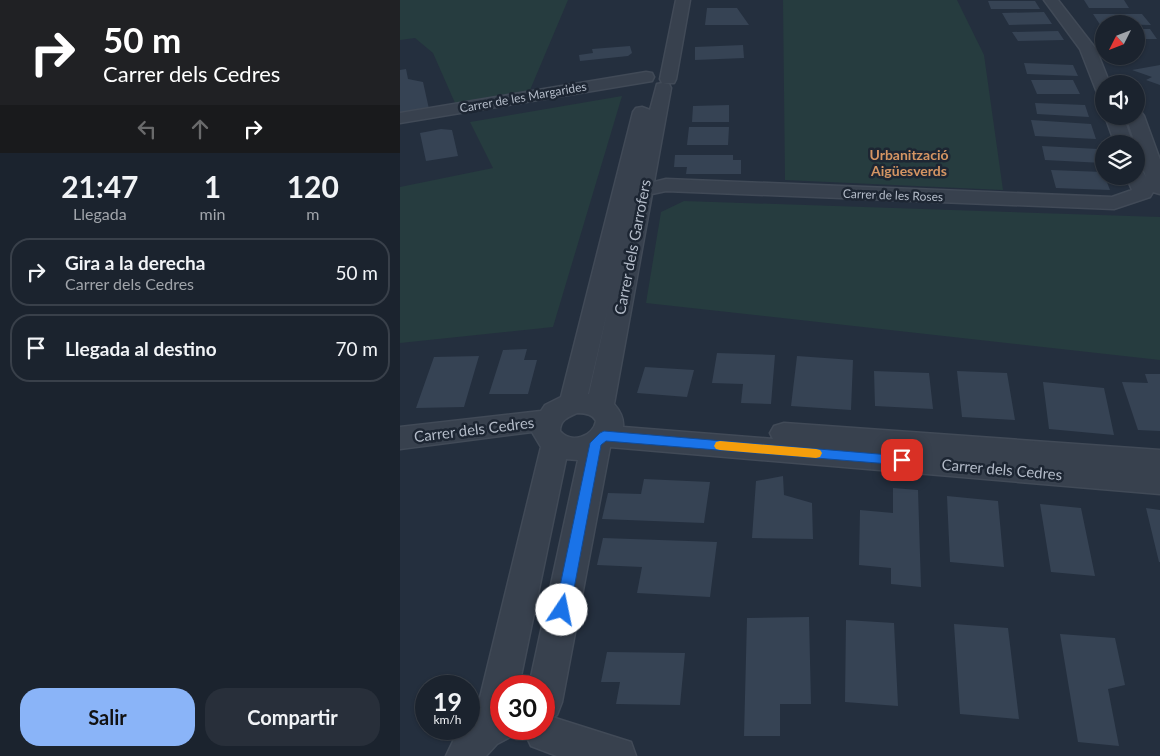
<!DOCTYPE html>
<html lang="es">
<head>
<meta charset="utf-8">
<style>
  :root { --surface:#1b232e; --page:#282f3a; --text:#f1f3f6; --muted:#a0a4aa; --line:#39404a; --accent:#8ab4f8 }
  body { margin:0; font-family:Lato,sans-serif; background:var(--page); color:var(--text); height:100vh; display:flex; flex-direction:column; font-size:19px; white-space:nowrap }
  * { box-sizing:border-box; margin:0 }
  p { font-size:16px; color:var(--muted) }
  .icon { flex:none; width:28px; height:28px; fill:none; stroke:currentColor; stroke-width:2; stroke-linecap:round; stroke-linejoin:round }
  .map { position:relative; flex:1; overflow:hidden }
  .panel { display:flex; flex-direction:column; background:var(--surface); width:400px }
  .panel>* { flex:none }
  .banner { background:#202124; color:#fff; overflow:hidden }
  .needle { width:32px; rotate:228deg }
  .fabs { position:absolute; left:695px; top:15px; display:grid; gap:10px }
  .fabs a { display:grid; place-items:center; width:50px; height:50px; border-radius:50%; background:var(--surface); box-shadow:0 1px 4px #0004,0 0 0 1px var(--line); font-size:25px }
  .speed { position:absolute; left:15px; top:675px; display:flex; gap:10px; font-size:25px; font-weight:700; text-align:center }
  .speed>* { display:grid; place-content:center; width:65px; height:65px; border-radius:50%; background:var(--surface); box-shadow:0 1px 4px #0004,0 0 0 1px var(--line); line-height:1 }
  .speed small { font-size:12px; font-weight:400 }
  .speed .limit { border:8px solid #d22; background:#fff; color:#111 }
  .pin { position:absolute; display:grid; place-items:center; width:42px; height:42px; color:#fff; margin:-21px; border-radius:10px; box-shadow:0 2px 8px #0006 }
  .me { position:absolute; width:55px; margin:-28px; rotate:11deg; stroke-linejoin:round; filter:drop-shadow(0 0 4px #0008) }
  .turn { display:flex; align-items:center; gap:18px; height:105px; padding:0 20px; font-size:22px }
  .turn .icon { width:65px; height:65px; stroke-width:2.5 }
  .turn b { display:block; font-size:35px; line-height:42px }
  .lanes { display:flex; align-items:center; height:48px; padding:0 20px; background:#0003; justify-content:center; gap:25px; direction:ltr }
  .lanes .off { opacity:.35 }
  .eta { display:flex; justify-content:space-evenly; align-items:center; height:85px; text-align:center }
  .eta b { font-size:30px; font-weight:700; line-height:35px }
  .button { display:flex; gap:10px; margin-top:auto; padding:10px 20px }
  .button a { flex:1; height:58px; border-radius:20px; background:var(--accent); color:#111; font-size:20px; font-weight:700; line-height:58px; text-align:center }
  .button a+a { background:var(--page); color:var(--text) }
  ul { padding:0; list-style:none }
  li { display:flex; align-items:center; gap:15px; height:68px; margin:0 10px 8px; padding:0 10px; border:2px solid var(--line); border-radius:20px }
  li div { flex:1 }
  li b { display:block; font-size:19px }
  li em { font-style:normal }
  main { display:flex; flex:1; min-height:0 }
  .map>svg:first-child { display:block }
  .green { fill:#263c3f }
  .building { fill:#364354 }
  .lines { fill:none; stroke-linecap:round; stroke-linejoin:round }
  .minor-casing { stroke:#414a57; stroke-width:3 }
  .minor { fill:#38414e; fill-rule:evenodd }
  .route { fill:#1a73e8; stroke:#114b97 }
  .slow { fill:#f59e0b }
  .labels { text-anchor:middle; dominant-baseline:central; stroke-width:5; stroke-linejoin:round; paint-order:stroke }
  .far-street-label { font-size:12px; fill:#b4bcc9; stroke:#1d2633 }
  .far-neighbourhood-label { font-size:14px; font-weight:bold; fill:#d59563; stroke:#1d2633 }
  .street-label { font-size:15px; fill:#b4bcc9; stroke:#1d2633 }
</style>
</head>
<body>
<main>
<section class="panel">
<div class="banner">
<div class="turn"><svg class="icon" aria-label="right" viewBox="0 0 24 24"><path d="M7 20v-9h11M14 6l5 5-5 5"/></svg><div><b>50 m</b>Carrer dels Cedres</div></div>
<div class="lanes"><svg class="icon off" aria-label="left" viewBox="0 0 24 24"><path d="M17 20v-9H6M10 6l-5 5 5 5"/></svg><svg class="icon off" aria-label="ahead" viewBox="0 0 24 24"><path d="M12 20V5M6 11l6-6 6 6"/></svg><svg class="icon" aria-label="right" viewBox="0 0 24 24"><path d="M7 20v-9h11M14 6l5 5-5 5"/></svg></div>
</div>
<div class="eta">
<div><b>21:47</b><p>Llegada</p></div>
<div><b>1</b><p>min</p></div>
<div><b>120</b><p>m</p></div>
</div>
<ul>
<li><svg class="icon" aria-label="right" viewBox="0 0 24 24"><path d="M7 20v-9h11M14 6l5 5-5 5"/></svg><div><b>Gira a la derecha</b><p>Carrer dels Cedres</p></div><em>50 m</em></li>
<li><svg class="icon" aria-label="arrive" viewBox="0 0 24 24"><path d="M6 21V4h12l-3 4 3 4H6"/></svg><div><b>Llegada al destino</b></div><em>70 m</em></li>
</ul>
<div class="button"><a>Salir</a><a>Compartir</a></div>
</section>
<div class="map">
<svg width="760" height="756" viewBox="0 0 760 756">
  <rect width="100%" height="100%" fill="#242f3e"/>
  <path class="green" d="M0,0H168L130,90L55,103L33,53L15,38L0,40Z
    M383,0H557L584,55L603,190L385,180Z
    M222,96L153,327L0,343V187L93,168L70,122Z
    M284,201L760,217V360L246,303L261,212Z"/>
  <path class="building" d="M684,0H724L729,8H689Z
    M588,1H635L640,9H591Z
    M307,8H337L349,25H305Z
    M644,12L652,24L609,25L602,13Z
    M693,14H742L751,25L704,24V26H701Z
    M736,29H750L757,39H736Z
    M658,31L664,40L618,41L612,32Z
    M343,45L344,58L295,60V47Z
    M230,46L232,53L228,56L180,61L179,55L193,53L192,49Z
    M624,63L673,65L678,76L627,74Z
    M760,65V85L746,80L752,77L732,70Z
    M6,69L8,79L23,82L29,109L0,114V70Z
    M631,80H673L680,94H637Z
    M635,103L685,105L689,117L637,114Z
    M329,105V122H292L293,106Z
    M631,120L691,124L696,139L635,136Z
    M289,127H329L328,145H287Z
    M41,129L52,130L58,156L26,161L20,133Z
    M642,146L698,149L703,163L645,160Z
    M275,155H333V160H341V174H286L287,167H274Z
    M651,170L703,172L710,190L656,188Z
    M127,349L124,360H137L128,394H89L103,350Z
    M317,353L375,355L371,404L341,403L343,384L312,383Z
    M79,356L64,407L16,408L34,357Z
    M397,356L453,360L451,410L391,406Z
    M245,367L294,370L287,397L237,393Z
    M474,371L529,373L533,409L475,406Z
    M557,371L607,373L615,420L562,417Z
    M745,374H760V431L738,430L722,382L748,383Z
    M643,382L704,388L714,435L649,429Z
    M383,476L384,495L412,503L413,539L352,538L356,481Z
    M244,479L310,482L304,523L202,519L208,493L241,494Z
    M493,488L518,490L521,587L491,584V568L459,565L460,510L493,513Z
    M547,496L598,501L604,567L550,562Z
    M640,504L681,508L695,576L651,572Z
    M746,508L760,510V562H759Z
    M203,538L317,542L310,597L237,593L242,567L197,565Z
    M409,617L411,704H380V736H344L347,618Z
    M446,620L494,623L498,706L445,702Z
    M554,624L608,628L619,719L560,714Z
    M660,634L715,638L725,685L708,689L719,746L678,742Z
    M207,652L285,653L280,705L216,704L220,682H201Z"/>
  <g class="lines">
    <defs>
      <path id="minor" d="M276,0H290L276,79L274,83H262L260,79Z
        M644,0H658L696,49L710,84H704V95L698,94L696,90L680,49Z
        M246,72L252,73L254,77L252,81L0,123V113Z
        M263,83L269,84L271,88L254,182L266,179L712,197L732,190L726,176H736V170L743,172L746,177L726,116H736V111L741,112L744,116L760,160V194L753,192L750,197L714,209L266,191L252,194L214,404C220,411 224,418 223,427L373,439L370,433L374,426L384,423L760,450V494L210,447L162,702L157,715L152,717L231,742L236,756H157L131,746L125,733L127,729H144V686H129L178,460L166,459L119,686H101V729H117L114,735L97,744L86,756H46L58,731L59,729H69V719L76,714L141,447L132,432L0,449V427L141,411L145,405L161,397L233,112L236,108L242,107L250,110L257,84ZM209,304L189,394H188ZM177,413C185,413 193,414 196,421C193,437 171,444 160,431C160,420 168,417 177,413Z
        M705,116H723L733,144H715Z"/>
    </defs>
    <use href="#minor" class="minor-casing"/>
    <use href="#minor" class="minor"/>
  </g>
  <path class="route" d="M204,431L502,456L506,457L508,460L506,464L502,465L206,441L201,445L170,610L168,614L162,616L157,614L155,610L190,443L200,433Z"/>
  <path class="slow" d="M320,441L416,449L420,450L422,453L420,457L416,458L320,450L316,449L314,446L316,442Z"/>
  <g class="labels">
    <g class="far-street-label">
      <text transform="translate(123 97) rotate(-10)">Carrer de les Margarides</text>
      <text transform="translate(493 195) rotate(2)">Carrer de les Roses</text>
    </g>
    <g class="far-neighbourhood-label">
      <text x="509" y="154">Urbanització<tspan x="509" dy="16">Aigüesverds</tspan></text>
    </g>
    <g class="street-label">
      <text transform="translate(232 247) rotate(-79)">Carrer dels Garrofers</text>
      <text transform="translate(74 429) rotate(-7)">Carrer dels Cedres</text>
      <text transform="translate(602 469) rotate(5)">Carrer dels Cedres</text>
    </g>
  </g>
</svg>
<div class="fabs">
<a><svg class="needle" viewBox="-14 -14 28 28"><path d="M0-13l5 13h-10z" fill="#e53935"/><path d="M0 13l5-13h-10z" fill="#a0a4aa"/></svg></a>
<a><svg class="icon" aria-label="sound" viewBox="0 0 24 24"><path d="M4 9h4l5-4v14l-5-4H4zM17 9q2 3 0 6"/></svg></a>
<a><svg class="icon" aria-label="layers" viewBox="0 0 24 24"><path d="M12 4l9 5-9 5-9-5zM3 14l9 5 9-5"/></svg></a>
</div>
<div class="speed"><div>19<small>km/h</small></div><div class="limit">30</div></div>
<div class="pin" style="left:502px;top:460px;background:#d93025"><svg class="icon" aria-label="arrive" viewBox="0 0 24 24"><path d="M6 21V4h12l-3 4 3 4H6"/></svg></div>
<svg class="me" style="left:162px;top:610px" viewBox="-20 -20 40 40"><circle r="19" fill="#fff"/><path d="M0-13L10 11 0 6-10 11z" fill="#1a73e8"/></svg>
</div>
</main>
</body>
</html>
